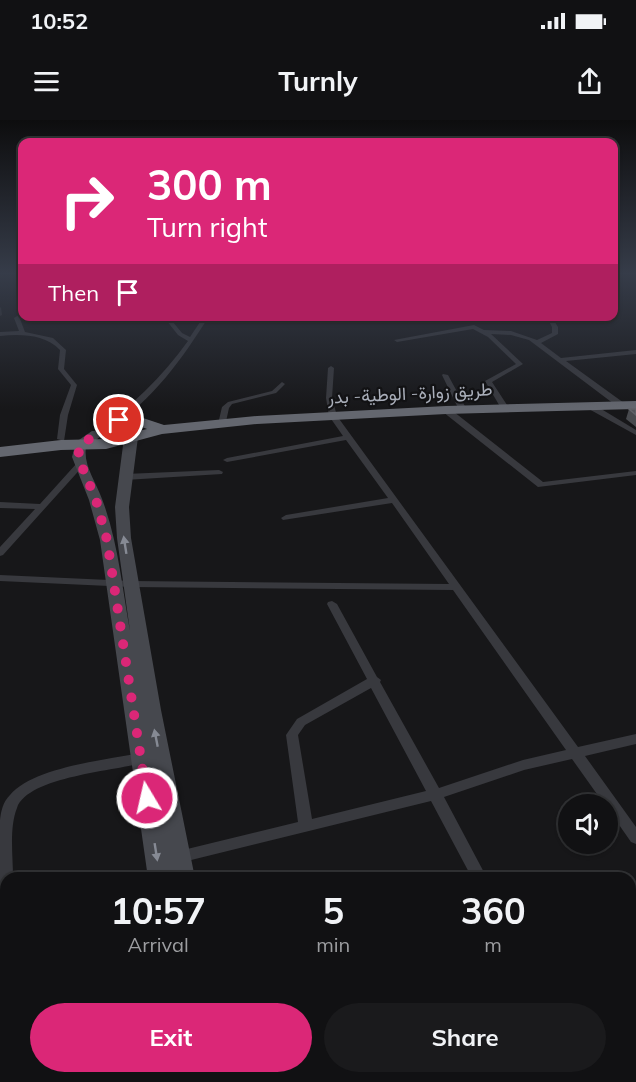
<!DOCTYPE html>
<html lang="en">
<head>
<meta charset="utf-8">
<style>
  :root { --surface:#111113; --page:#1a1a1c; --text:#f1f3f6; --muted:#9c9da0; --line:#303133; --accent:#db2777 }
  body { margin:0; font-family:Mulish,Vazirmatn,sans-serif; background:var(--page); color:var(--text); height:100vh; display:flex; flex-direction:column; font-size:22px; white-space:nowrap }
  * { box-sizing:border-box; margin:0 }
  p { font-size:20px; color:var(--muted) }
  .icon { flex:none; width:33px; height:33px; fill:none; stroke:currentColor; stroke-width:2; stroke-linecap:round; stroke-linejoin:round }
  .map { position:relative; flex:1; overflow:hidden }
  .sheet { position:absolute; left:0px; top:752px; width:636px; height:212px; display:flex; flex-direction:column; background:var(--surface); border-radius:18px 18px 0 0; box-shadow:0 2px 4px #0004,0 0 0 2px var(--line) }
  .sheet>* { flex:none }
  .banner { position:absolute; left:18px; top:18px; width:600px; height:183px; border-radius:12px; box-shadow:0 2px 4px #0004,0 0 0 2px var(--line); background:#db2777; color:#fff; overflow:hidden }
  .fabs { position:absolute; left:558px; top:674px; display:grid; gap:12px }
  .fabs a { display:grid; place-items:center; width:60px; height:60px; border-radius:50%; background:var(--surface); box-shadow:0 2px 4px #0004,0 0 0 2px var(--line); font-size:30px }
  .pin { position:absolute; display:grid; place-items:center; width:51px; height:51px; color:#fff; margin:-26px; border:3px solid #fff; border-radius:50%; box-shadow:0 2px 6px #0007 }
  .me { position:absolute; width:66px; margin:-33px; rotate:351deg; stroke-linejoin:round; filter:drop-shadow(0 0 4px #0008) }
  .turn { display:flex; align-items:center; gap:21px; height:126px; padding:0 30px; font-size:27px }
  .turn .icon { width:78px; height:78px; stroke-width:2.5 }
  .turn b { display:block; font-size:42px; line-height:51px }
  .then { display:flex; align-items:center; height:57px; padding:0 30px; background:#0003; gap:12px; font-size:22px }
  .eta { display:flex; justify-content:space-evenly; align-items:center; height:102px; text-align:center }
  .eta b { font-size:36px; font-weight:700; line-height:42px }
  .primary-button { display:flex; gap:12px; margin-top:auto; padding:12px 30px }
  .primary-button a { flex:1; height:69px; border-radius:36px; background:var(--accent); color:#fff; font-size:24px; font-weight:700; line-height:69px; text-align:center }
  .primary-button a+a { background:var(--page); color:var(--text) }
  .status { display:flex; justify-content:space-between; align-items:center; height:42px; padding:0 30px; background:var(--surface); direction:ltr }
  .status svg { height:16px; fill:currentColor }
  header { display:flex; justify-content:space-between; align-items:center; height:78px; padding:0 30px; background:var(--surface); font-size:27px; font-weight:700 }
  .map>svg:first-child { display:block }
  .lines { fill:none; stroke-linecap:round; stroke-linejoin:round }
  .street { fill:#38393e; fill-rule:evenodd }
  .secondary { fill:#46484e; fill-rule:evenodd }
  .highway { fill:#64676f; fill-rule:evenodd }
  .wall { fill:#484a4e }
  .shaded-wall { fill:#303134 }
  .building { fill:#53545a; stroke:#606268; stroke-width:1.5 }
  .oneway { fill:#868a94 }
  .route { stroke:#db2777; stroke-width:10; stroke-dasharray:0 18 }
  .labels { text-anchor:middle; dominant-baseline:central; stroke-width:4.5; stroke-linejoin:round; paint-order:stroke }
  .far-street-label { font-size:18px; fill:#a9aeb9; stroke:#121214 }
</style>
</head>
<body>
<div class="status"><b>10:52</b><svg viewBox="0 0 49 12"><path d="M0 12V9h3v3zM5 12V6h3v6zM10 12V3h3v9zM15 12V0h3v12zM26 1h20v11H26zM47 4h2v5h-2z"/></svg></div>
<header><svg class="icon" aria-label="menu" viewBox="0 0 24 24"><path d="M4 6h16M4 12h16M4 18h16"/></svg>Turnly<svg class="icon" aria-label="share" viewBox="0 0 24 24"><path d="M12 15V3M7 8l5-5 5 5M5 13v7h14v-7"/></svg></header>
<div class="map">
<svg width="636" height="962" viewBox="0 0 636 962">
  <rect width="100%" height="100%" fill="#171719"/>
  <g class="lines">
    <path class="street" d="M22,193L23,196L20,199L25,212L53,218L66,230L64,249L77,265L68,295L64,321L57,319L60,295L71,265L58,249L60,230C44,214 21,214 0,216V212L19,211L14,198Z
      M163,196H168L182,213L190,217L204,196H209C183,238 152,281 110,308C104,312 100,316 93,316V312C131,288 162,257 188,221L178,215Z
      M546,196H551L558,207V214L541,223L561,238L636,230V234L566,241L624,283V287H618L529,220L511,215L491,214L523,244L492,262L509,288L505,290H502L485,261L516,244L488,217L473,209L397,222L394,220L474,205L484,210L511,211L537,220L552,213V207Z
      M331,246L334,248L332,278L337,296L578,627L636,614V624L585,636L636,707V724L631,722L608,689V684H604L572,639L524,650L444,677L487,758H472L431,681L179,743L174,742L172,737L174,732L179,731L298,702L286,615L297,599L367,559L327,484L328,482L332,481L337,484L377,557L381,560L380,562L439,668L523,640L566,630L453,470L131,467L0,461V455L131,461L449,464L392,383L283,400L281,398L286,395L388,378L346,320L227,342L223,340L227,338L343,316L329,296L326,278L328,248ZM371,568L426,671L312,699L298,615L305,605Z
      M443,254L448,255L467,290L466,292L459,290L442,255Z
      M282,262L285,264L276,273L232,284L229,288L225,306L218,304L222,287L228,282L272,271Z
      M587,284H593L636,310V315L587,288Z
      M443,288H449L543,362L636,351V355L538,367L443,292Z
      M77,343H83L84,345L3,435L0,436V427L35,389L0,388V382L40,384Z
      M219,350L223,352L222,354L125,360L121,357L125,354Z
      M141,633L146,634L148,638L146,642C117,651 28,656 17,688C9,708 13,736 13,758H6V900H0V700C1,691 3,682 10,675C34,647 105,640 141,633Z
      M544,957H592L594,962H576L574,959L573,962H542Z"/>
    <path class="secondary" d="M131,306L137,310L138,317L129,387L131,418L161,590L195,758H148L100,420L89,380L72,337L76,322L92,311H100V317L86,327C83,345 96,362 102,379C118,421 122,467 130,511L117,418L115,387L125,310Z
      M180,957H210L211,962H181Z
      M214,957H244L245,962H215Z"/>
    <path class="highway" d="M636,281V289L446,294L257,304L162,314L106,329L61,330L0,337V327L61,320L106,319L147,309L126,301L124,298L131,294L164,305L257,296L446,286Z"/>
  </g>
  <path class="wall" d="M629,289H636V307L626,299Z"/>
  <path class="shaded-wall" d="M1,187L2,195L0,196V188Z"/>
  <path class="building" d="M629,289H636V295Z"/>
  <defs><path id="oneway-solid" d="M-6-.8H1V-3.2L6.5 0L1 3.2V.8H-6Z" transform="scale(1.5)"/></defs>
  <g class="oneway">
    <use href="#oneway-solid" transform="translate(125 425) rotate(-99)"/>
    <use href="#oneway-solid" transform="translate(156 618) rotate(-101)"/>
    <use href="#oneway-solid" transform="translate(156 732) rotate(81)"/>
  </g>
  <linearGradient id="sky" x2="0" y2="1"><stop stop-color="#0d0d0e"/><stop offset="0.53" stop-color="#363c49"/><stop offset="1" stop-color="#363c49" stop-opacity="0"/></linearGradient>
  <rect width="636" height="289" fill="url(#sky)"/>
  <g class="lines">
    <path class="route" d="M119,300L80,325L78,337L96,380L107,420L147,678"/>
  </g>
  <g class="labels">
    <g class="far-street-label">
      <text transform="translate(410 273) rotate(-3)">طريق زوارة- الوطية- بدر</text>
    </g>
  </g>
</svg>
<div class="fabs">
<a><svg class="icon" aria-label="sound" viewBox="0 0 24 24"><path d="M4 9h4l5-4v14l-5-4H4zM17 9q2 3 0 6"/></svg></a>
</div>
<div class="pin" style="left:119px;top:300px;background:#d93025"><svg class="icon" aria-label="arrive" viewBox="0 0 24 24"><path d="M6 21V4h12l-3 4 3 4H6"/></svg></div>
<svg class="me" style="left:147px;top:678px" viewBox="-20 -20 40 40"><circle r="17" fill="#db2777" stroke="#fff" stroke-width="3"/><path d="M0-11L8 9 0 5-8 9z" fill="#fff"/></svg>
<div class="banner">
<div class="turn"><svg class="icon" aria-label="right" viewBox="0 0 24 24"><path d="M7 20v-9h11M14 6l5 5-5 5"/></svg><div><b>300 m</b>Turn right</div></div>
<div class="then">Then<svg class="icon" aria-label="arrive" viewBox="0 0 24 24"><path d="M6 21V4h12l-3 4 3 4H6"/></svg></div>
</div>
<section class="sheet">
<div class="eta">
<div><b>10:57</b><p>Arrival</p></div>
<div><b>5</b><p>min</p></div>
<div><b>360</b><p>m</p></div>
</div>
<div class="primary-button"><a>Exit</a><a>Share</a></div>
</section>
</div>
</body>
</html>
